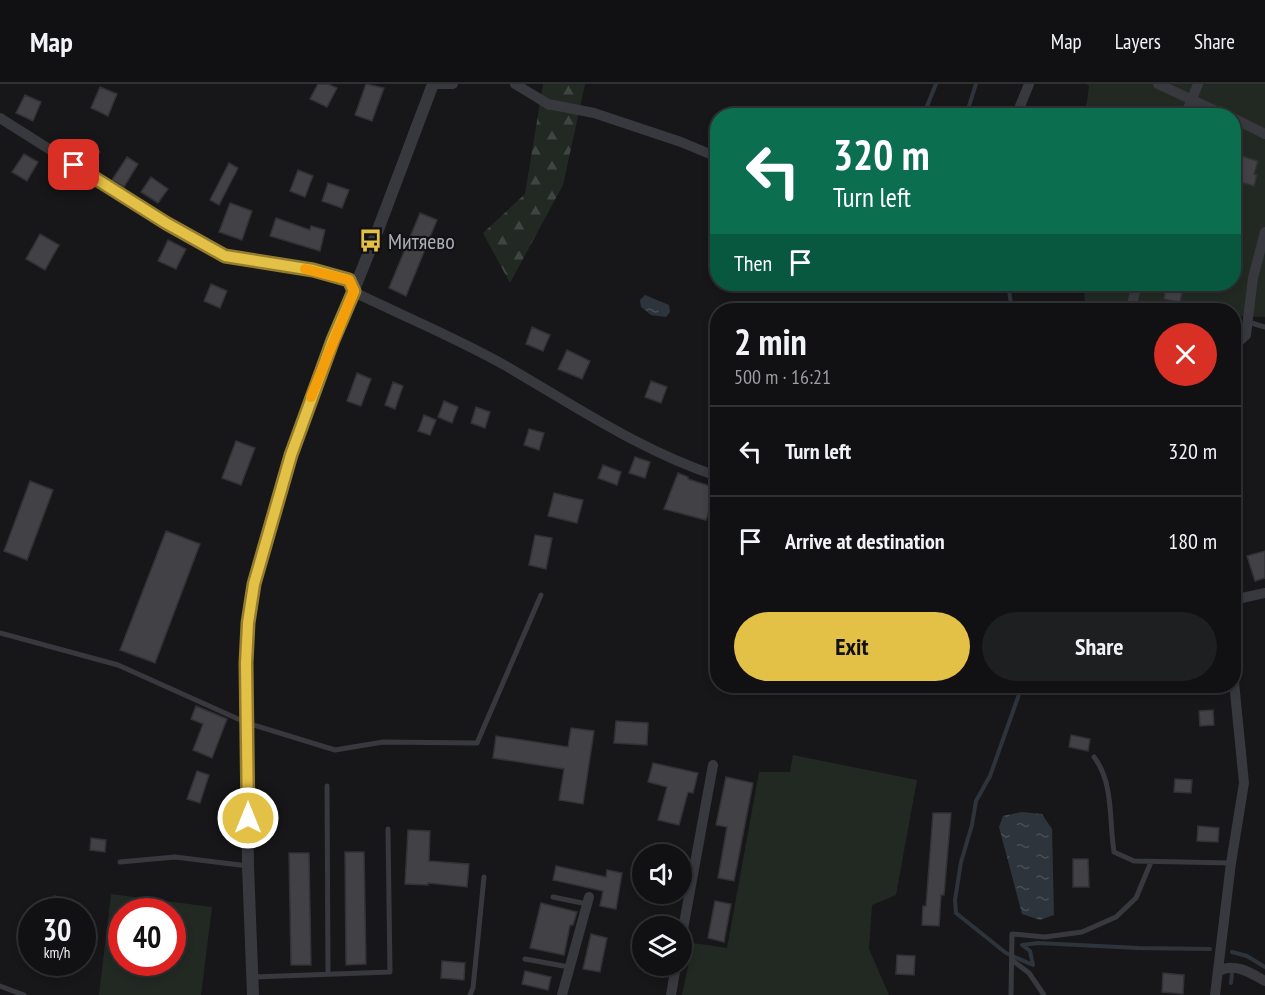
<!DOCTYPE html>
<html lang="en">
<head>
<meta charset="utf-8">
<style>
  :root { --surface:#111113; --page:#1e1f21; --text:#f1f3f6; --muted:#9c9da0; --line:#303133; --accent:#e3c046 }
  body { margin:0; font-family:"PT Sans Narrow",sans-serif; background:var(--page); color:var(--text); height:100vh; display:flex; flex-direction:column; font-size:22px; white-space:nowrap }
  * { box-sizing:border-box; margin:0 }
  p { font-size:20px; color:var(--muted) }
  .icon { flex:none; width:33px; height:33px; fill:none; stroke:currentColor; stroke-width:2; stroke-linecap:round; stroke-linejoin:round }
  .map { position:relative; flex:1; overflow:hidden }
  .side { position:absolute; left:710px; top:219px; width:531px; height:390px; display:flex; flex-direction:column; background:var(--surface); border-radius:24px; box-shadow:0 3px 9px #0003,0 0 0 2px var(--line) }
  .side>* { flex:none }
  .guide { position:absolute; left:710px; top:24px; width:531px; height:183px; border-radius:24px; box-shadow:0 3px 9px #0003,0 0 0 2px var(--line); background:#0b6e4f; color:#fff; overflow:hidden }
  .fabs { position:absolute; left:632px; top:760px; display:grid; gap:12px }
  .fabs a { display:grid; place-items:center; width:60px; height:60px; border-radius:50%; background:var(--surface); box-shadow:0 3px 9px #0003,0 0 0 2px var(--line); font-size:30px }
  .speed { position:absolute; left:18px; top:814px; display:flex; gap:12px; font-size:30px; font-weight:700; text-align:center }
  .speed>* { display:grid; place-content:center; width:78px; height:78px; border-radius:50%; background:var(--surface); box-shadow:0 3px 9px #0003,0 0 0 2px var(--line); line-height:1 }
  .speed small { font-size:15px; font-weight:400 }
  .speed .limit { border:9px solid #d22; background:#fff; color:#111 }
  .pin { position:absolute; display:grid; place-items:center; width:51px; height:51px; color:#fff; margin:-26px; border-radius:12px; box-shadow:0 3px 9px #0006 }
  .me { position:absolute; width:66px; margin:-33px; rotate:0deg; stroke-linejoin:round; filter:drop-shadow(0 0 4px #0008) }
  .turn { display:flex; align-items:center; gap:21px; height:126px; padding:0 24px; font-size:27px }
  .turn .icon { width:78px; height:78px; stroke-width:2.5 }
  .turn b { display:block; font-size:42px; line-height:51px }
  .then { display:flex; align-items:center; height:57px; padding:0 24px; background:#0003; gap:12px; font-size:22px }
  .round { display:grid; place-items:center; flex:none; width:63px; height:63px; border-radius:32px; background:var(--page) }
  .headline { display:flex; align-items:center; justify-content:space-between; height:102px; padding:0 24px }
  h1 { font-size:36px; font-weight:600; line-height:45px }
  .action { display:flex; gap:12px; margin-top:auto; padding:12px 24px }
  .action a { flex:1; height:69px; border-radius:36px; background:var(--accent); color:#111; font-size:24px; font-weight:600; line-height:69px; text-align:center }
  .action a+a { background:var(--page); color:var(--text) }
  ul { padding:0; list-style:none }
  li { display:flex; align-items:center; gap:18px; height:90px; padding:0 24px; border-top:2px solid var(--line) }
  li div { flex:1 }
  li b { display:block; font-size:22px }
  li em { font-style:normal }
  header { display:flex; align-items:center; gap:36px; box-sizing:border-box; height:84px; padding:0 30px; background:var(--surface); border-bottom:2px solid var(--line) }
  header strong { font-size:28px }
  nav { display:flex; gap:33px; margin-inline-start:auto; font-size:21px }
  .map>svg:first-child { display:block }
  .grass { fill:#222923; fill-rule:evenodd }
  .forest { fill:url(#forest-firs) }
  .water { fill:url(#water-ripples) }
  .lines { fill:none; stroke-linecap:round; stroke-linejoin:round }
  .stream { stroke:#2e343c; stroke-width:4 }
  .building { fill:#424246; stroke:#323135; stroke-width:1.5 }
  .service { stroke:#38393e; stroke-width:5 }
  .minor { stroke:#38393e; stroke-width:10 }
  .tertiary { stroke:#38393e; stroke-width:12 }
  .route-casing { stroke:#947d2e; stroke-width:15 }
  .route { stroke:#e3c046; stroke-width:10 }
  .slow { stroke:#f59e0b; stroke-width:10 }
  .labels { text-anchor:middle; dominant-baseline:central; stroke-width:4.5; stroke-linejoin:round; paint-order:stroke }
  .poi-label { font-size:22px; fill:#aaadb8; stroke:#121214; text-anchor:start }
</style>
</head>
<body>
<header>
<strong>Map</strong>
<nav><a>Map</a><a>Layers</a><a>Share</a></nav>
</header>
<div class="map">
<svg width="1265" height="911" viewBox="0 0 1265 911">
  <defs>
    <pattern id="forest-firs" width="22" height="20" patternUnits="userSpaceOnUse" patternTransform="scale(1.5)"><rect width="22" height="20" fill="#222923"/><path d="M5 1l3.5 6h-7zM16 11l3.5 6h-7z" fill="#3f4541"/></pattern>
    <pattern id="water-ripples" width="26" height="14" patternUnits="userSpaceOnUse" patternTransform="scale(1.5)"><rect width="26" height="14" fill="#2e343c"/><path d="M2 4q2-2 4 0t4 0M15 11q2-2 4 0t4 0" fill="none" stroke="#4a4f56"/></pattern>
  </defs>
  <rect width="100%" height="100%" fill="#171719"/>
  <path class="grass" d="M1086,0H1265V233L1233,232V226H1085L1084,200H1233V32L1085,31L1089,2Z
    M793,671L917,696L896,811L872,821L869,865L889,911H682L693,859L727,864L759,688H790Z
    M111,810L212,823L201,911H99ZM122,828H172V879H122Z"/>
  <path class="forest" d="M543,0H585L563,101L510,199L483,149L525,110Z"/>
  <path class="water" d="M645,211L669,221L670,228L666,233L651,231L641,223L640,216Z
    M1022,728L1042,730L1052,745L1054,831L1040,836L1022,830L999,743L1003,732Z"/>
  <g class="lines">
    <path class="stream" d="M923,32L936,0
      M972,32L969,22L976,0
      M1008,200L1012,226
      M1022,602L990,692L976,717L972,741L961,778L955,816L956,829L1006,869L1033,881L1030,867L1022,861L1038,859L1138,864L1210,865
      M1232,868L1247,872L1265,883
      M1231,899L1232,889"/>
  </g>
  <path class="building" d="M318,0H328L337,4L327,23L310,15Z
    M366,0L384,4L372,37L355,31Z
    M100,3L117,10L108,32L91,24Z
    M25,11L41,18L33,37L16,29Z
    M91,61L100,68L90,81L81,73Z
    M24,70L38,78L27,97L12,88Z
    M1238,71L1258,77L1254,90L1257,91L1254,102L1233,96V87Z
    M127,73L138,80L124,103L112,96Z
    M229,79L238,84L219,121L210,116Z
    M298,86L313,92L305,113L290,107Z
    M151,93L168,105L158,119L141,108Z
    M328,99L349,106L342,124L322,117Z
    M230,119L252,127L242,156L219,148Z
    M420,129L437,136L406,212L389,204Z
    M276,134L310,146L311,142L325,146L320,167L270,152Z
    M40,150L59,161L45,186L26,175Z
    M168,156L186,165L176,185L158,177Z
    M211,200L227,207L220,224L204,217Z
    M1166,200H1184L1180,218L1164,215Z
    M532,243L550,251L543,267L526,260Z
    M567,266L590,277L582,295L558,285Z
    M357,289L371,295L361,322L347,317Z
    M651,297L667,303L661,319L645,313Z
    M393,298L403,302L395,325L385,321Z
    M444,317L458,323L452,339L438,333Z
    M476,323L490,328L485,344L471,339Z
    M424,331L436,336L430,351L418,347Z
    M529,345L544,349L539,366L524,361Z
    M236,357L255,364L241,401L222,394Z
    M635,373L650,378L645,394L629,389Z
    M603,381L621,388L617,401L598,394Z
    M678,389L688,393V395L716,404L706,436L664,425Z
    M30,397L53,406L27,476L4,467Z
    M554,409L583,416L577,439L548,432Z
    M166,447L200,460L155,579L120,566Z
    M535,451L552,454L546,485L529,481Z
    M1265,467V494L1255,497L1247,472Z
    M196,622L227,635L212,674L193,666L203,640L191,635Z
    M1213,626L1214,641L1200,642L1199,627Z
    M616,637L648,639L647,661L614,659Z
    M571,644L594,647L583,720L559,716L564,685L493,674L496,652L568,663Z
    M1071,651L1090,655L1088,667L1069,663Z
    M653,679L698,689L693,709L688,708L679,741L658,736L667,703L648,698Z
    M197,687L209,691L200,719L187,715Z
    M726,693L753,699L734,797L718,794L727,743L716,741Z
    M1175,695L1192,696L1191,709L1174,708Z
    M933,729H951L944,811H941L939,842L922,841L923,822H926Z
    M1198,742L1219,744L1218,758L1197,757Z
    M408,746L430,747L429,777L469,780L467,803L428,799V801L405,800Z
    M91,754L106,756L105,768L90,766Z
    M345,768H364L366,880L346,881Z
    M289,769H309L311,881H291Z
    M1073,775H1088L1089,803H1073Z
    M556,782L606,793L607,786L622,789L616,825L600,822L603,807L553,796Z
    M54,812L68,815L65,828L51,827Z
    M715,817L731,820L724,858L708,854Z
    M541,819L577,828L573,841H570L564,871L530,864Z
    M591,850L607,854L600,888L583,885Z
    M897,871L915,872L914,891L896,890Z
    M442,877L465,879L464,896L441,894Z
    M525,887L551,893L548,906L522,900Z
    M1163,889L1184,891L1183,910L1162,908Z"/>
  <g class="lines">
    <path class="service" d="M1248,238L1265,243
      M0,549L118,581L247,639L335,666L383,658L477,659L541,511
      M1094,673C1114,699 1109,737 1114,768L1134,777L1231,779
      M327,702L328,890
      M120,778L175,773L248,782
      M553,813L587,820
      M525,875L569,883
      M1012,876L1029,889L1044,911
      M254,893L390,888L388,745
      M0,902L24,911
      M470,911L473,904L484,793
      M1011,911L1012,850L1045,853L1082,848L1116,833L1136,814L1151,778"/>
    <path class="minor" d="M433,0H453
      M515,0L548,20L594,29L681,58L717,73
      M1158,0L1227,32
      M1016,32L1029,0
      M1185,32L1198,0
      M0,34L166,139L225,172L313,186L349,196L354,208C403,232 459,255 506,282C575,322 641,367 717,392
      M1233,34L1265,50
      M1133,216L1137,200
      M1233,327L1236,260L1246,251L1253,194L1265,148
      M1233,516L1265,509
      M681,856L713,681
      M1219,887C1234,878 1251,889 1265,897
      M562,911L589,813
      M671,911L676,882
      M1215,911L1231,779L1244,699L1233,588"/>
    <path class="tertiary" d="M253,911L248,782L246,579L248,539L254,500L291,371L313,309L379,143L433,0"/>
  </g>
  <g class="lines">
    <defs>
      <path id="route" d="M74,81L166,139L225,172L313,186L349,196L354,207L333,256L291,371L254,500L248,539L246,579L248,734"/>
    </defs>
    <use href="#route" class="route-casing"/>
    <use href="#route" class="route"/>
    <path class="slow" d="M305,185L349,196L354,207L311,313"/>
  </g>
  <defs>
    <symbol id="bus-bare" viewBox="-9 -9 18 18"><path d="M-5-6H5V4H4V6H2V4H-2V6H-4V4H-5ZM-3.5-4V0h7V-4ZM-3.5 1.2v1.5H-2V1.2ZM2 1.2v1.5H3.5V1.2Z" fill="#e3c046" stroke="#121214" stroke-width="2.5" paint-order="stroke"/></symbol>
  </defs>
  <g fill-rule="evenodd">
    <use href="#bus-bare" x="354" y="140" width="33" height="33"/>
  </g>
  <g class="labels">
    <g class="poi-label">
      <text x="388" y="157">Митяево</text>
    </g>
  </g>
</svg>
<div class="fabs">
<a><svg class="icon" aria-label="sound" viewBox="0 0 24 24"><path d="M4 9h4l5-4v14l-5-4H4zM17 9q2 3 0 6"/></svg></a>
<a><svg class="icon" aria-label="layers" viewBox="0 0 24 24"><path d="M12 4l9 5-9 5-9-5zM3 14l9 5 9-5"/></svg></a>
</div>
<div class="speed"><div>30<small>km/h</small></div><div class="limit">40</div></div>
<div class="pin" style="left:74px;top:81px;background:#d93025"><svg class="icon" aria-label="arrive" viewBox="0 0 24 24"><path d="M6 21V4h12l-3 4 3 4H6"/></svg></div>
<svg class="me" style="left:248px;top:734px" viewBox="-20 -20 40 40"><circle r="17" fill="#e3c046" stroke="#fff" stroke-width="3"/><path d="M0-11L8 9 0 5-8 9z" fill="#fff"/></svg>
<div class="guide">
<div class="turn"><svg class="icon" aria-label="left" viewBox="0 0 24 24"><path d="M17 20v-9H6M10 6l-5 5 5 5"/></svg><div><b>320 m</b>Turn left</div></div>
<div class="then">Then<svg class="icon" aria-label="arrive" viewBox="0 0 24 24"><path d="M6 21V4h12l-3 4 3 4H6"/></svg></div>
</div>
<section class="side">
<div class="headline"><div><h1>2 min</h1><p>500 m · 16:21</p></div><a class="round" style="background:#d93025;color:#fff"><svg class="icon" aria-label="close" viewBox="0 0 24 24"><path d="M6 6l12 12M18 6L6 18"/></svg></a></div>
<ul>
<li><svg class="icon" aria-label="left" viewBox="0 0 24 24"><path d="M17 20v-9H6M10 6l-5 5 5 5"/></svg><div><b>Turn left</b></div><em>320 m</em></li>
<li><svg class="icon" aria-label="arrive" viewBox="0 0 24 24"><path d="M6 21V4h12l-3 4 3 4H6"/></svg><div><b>Arrive at destination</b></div><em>180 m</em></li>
</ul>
<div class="action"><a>Exit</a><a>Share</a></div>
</section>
</div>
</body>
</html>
